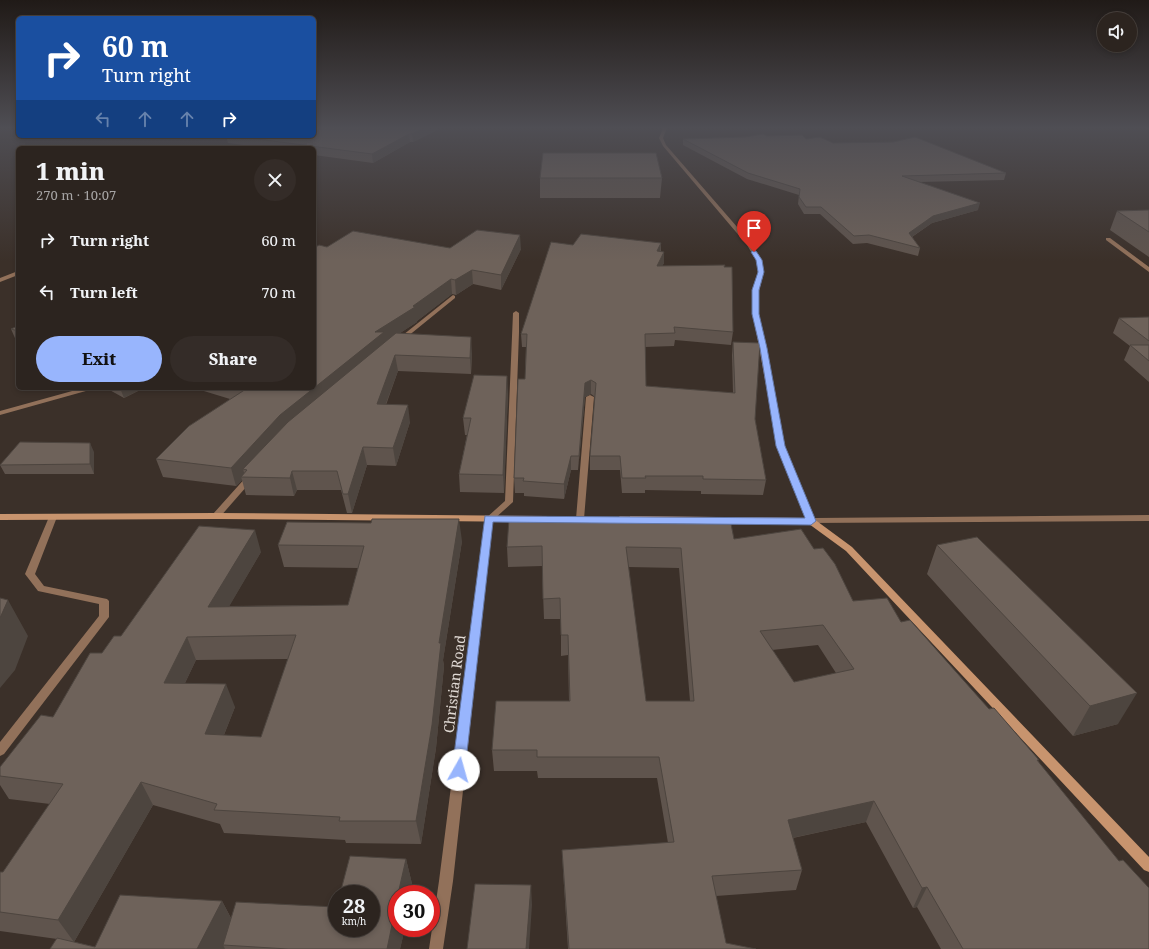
<!DOCTYPE html>
<html lang="en">
<head>
<meta charset="utf-8">
<style>
  :root { --surface:#2c241f; --page:#342c28; --text:#f1f3f6; --muted:#a6a4a4; --line:#48413d; --accent:#98b5fd }
  body { margin:0; font-family:"Noto Serif",serif; background:var(--page); color:var(--text); height:100vh; display:flex; flex-direction:column; font-size:15px; white-space:nowrap }
  * { box-sizing:border-box; margin:0 }
  p { font-size:13px; color:var(--muted) }
  .icon { flex:none; width:22px; height:22px; fill:none; stroke:currentColor; stroke-width:2; stroke-linecap:round; stroke-linejoin:round }
  .map { position:relative; flex:1; overflow:hidden }
  .side { position:absolute; left:16px; top:146px; width:300px; height:244px; display:flex; flex-direction:column; background:var(--surface); border-radius:6px; box-shadow:0 2px 6px #0003,0 0 0 1px var(--line) }
  .side>* { flex:none }
  .hud { position:absolute; left:16px; top:16px; width:300px; height:122px; border-radius:6px; box-shadow:0 2px 6px #0003,0 0 0 1px var(--line); background:#1a4fa0; color:#fff; overflow:hidden }
  .buttons { position:absolute; left:1097px; top:12px; display:grid; gap:8px }
  .buttons a { display:grid; place-items:center; width:40px; height:40px; border-radius:50%; background:var(--surface); box-shadow:0 2px 6px #0003,0 0 0 1px var(--line); font-size:20px }
  .speed { position:absolute; left:328px; top:885px; display:flex; gap:8px; font-size:20px; font-weight:700; text-align:center }
  .speed>* { display:grid; place-content:center; width:52px; height:52px; border-radius:50%; background:var(--surface); box-shadow:0 2px 6px #0003,0 0 0 1px var(--line); line-height:1 }
  .speed small { font-size:10px; font-weight:400 }
  .speed .limit { border:6px solid #d22; background:#fff; color:#111 }
  .pin { position:absolute; display:grid; place-items:center; width:34px; height:34px; color:#fff; margin:-41px -17px; border-radius:50% 50% 50% 0; rotate:-45deg; box-shadow:0 0 4px #0007 }
  .pin .icon { rotate:45deg }
  .me { position:absolute; width:44px; margin:-22px; rotate:7deg; stroke-linejoin:round; filter:drop-shadow(0 0 3px #0008) }
  .turn { display:flex; align-items:center; gap:14px; height:84px; padding:0 20px; font-size:18px }
  .turn .icon { width:52px; height:52px; stroke-width:2.5 }
  .turn b { display:block; font-size:28px; line-height:34px }
  .lanes { display:flex; align-items:center; height:38px; padding:0 20px; background:#0003; justify-content:center; gap:20px; direction:ltr }
  .lanes .off { opacity:.35 }
  .round { display:grid; place-items:center; flex:none; width:42px; height:42px; border-radius:21px; background:var(--page) }
  .overview { display:flex; align-items:center; justify-content:space-between; height:68px; padding:0 20px }
  h1 { font-size:24px; font-weight:800; line-height:30px }
  .action { display:flex; gap:8px; margin-top:auto; padding:8px 20px }
  .action a { flex:1; height:46px; border-radius:24px; background:var(--accent); color:#111; font-size:16px; font-weight:800; line-height:46px; text-align:center }
  .action a+a { background:var(--page); color:var(--text) }
  ul { padding:0; list-style:none }
  li { display:flex; align-items:center; gap:12px; height:52px; padding:0 20px }
  li div { flex:1 }
  li b { display:block; font-size:15px }
  li em { font-style:normal }
  .map>svg:first-child { display:block }
  .lines { fill:none; stroke-linecap:round; stroke-linejoin:round }
  .lane { fill:#92715a; fill-rule:evenodd }
  .street { fill:#92715a; fill-rule:evenodd }
  .secondary { fill:#c8946e; fill-rule:evenodd }
  .wall { fill:#5f544d; fill-rule:evenodd }
  .shaded-wall { fill:#4d453f }
  .building { fill:#6e625a; stroke:#4d453f; fill-rule:evenodd }
  .route { fill:#98b5fd; stroke:#6376a4 }
  .labels { text-anchor:middle; dominant-baseline:central; stroke-width:4; stroke-linejoin:round; paint-order:stroke }
  .near-street-label { font-size:14px; fill:#e0d9d4; stroke:#3b3029 }
</style>
</head>
<body>
<div class="map">
<svg width="1149" height="949" viewBox="0 0 1149 949">
  <rect width="100%" height="100%" fill="#3b3029"/>
  <g class="lines">
    <path class="lane" d="M1106,238H1110L1149,267V272L1106,240Z
      M83,388H94L93,389L0,415V411Z
      M590,395L594,397L584,519L580,522L576,519L586,397Z
      M53,514L57,517L35,574L44,586L107,599L109,601V617L4,754L0,756V742L99,616V604L38,591L25,574L49,517Z"/>
    <path class="street" d="M663,128H667L663,138L666,145L751,243L762,260L764,272L759,291V314L785,446L814,518L1149,515V521L808,523L777,446L753,314V291L758,272L756,260L747,245L663,146L659,138Z
      M1146,128H1149V130Z
      M18,271V275L0,282V278Z
      M453,295L455,296V298L402,341H398V339Z
      M516,311L519,313V332L513,502L493,520L453,881L443,949H429L439,881L485,519L505,501L513,313Z
      M247,476H250L254,478L219,518H213L212,516L213,514Z"/>
    <path class="secondary" d="M216,513L546,516L550,519L546,522L216,519L0,520V514Z
      M620,516L811,518L814,519L852,547L1149,857V872L1144,870L846,551L809,524L617,521L616,519Z"/>
  </g>
  <path class="wall" d="M314,128H441L413,142H410L373,163L314,155V148H265L228,143L226,136H314Z
    M767,136L806,139L833,143L1006,173L1004,180L919,182L978,210L932,223L912,237L920,248L918,256L867,243L853,244L820,214H804L798,204L799,195L747,179L683,145V139Z
    M540,178H662L660,198H540Z
    M1149,210V257L1110,230L1117,211Z
    M661,243V251L664,263L662,266L725,267L733,332L731,345L675,340L674,346L645,347L646,386L733,393L732,355L733,342L755,419L766,480L763,495L701,494V491L645,490V493H622L620,470H590V456L595,397L591,394L585,397L578,470H571L564,499L524,496V493H515L514,478L525,379L526,347H522L521,334L573,245Z
    M327,247L450,248L521,249L501,290L473,284L456,295L452,294L417,321V322L400,333L472,353L471,374L398,371L386,405L410,422L396,466L367,465L352,513H347L341,490H297L294,496L246,495L242,480L236,486L163,477L156,459L230,399L194,388H314Z
    M1149,317V382L1124,360L1130,346L1113,333L1119,318Z
    M18,326V345L11,329Z
    M106,388H144L124,398Z
    M508,392L504,493L460,492L459,474L467,435H465L463,418Z
    M94,452V474H5L0,465V464Z
    M631,522L734,539L814,549L853,601L901,622L989,709L1038,761L1149,949H941L917,907L913,908L866,822L793,838L802,870L796,890L716,896L726,943L756,949H568L563,870L562,850L668,843L657,778H538L537,771H494L492,750L569,701L568,655L561,656V619H544L542,566L508,567L507,547ZM628,567L679,568L690,701H646ZM818,645L836,673L794,682L772,650Z
    M462,541L443,660L444,666L436,748L421,844L346,843L345,840L224,833L220,824L153,805L74,942L70,941L95,947L222,901L231,918L336,907L406,859L413,888L411,894H397V928H405L400,949H50L57,939L0,931V872H3L50,804L9,799L0,785V767L53,717L102,653L121,636L261,552L229,606L348,605L358,568L284,567L278,545ZM288,659L261,737L224,735L235,707L185,683L196,660Z
    M937,545L1118,724L1073,736L927,574Z"/>
  <path class="shaded-wall" d="M424,128H441L413,142L412,134Z
    M409,134L410,142L373,163L372,154Z
    M980,203L978,210L932,223L907,240L909,233L933,216Z
    M520,235L521,249L501,290V275Z
    M661,243L660,255L657,251Z
    M664,252V263L656,278L657,266Z
    M472,270L473,284L456,295L455,280Z
    M451,279L452,294L417,321V322L385,343L247,470L243,469L245,476L241,477L242,480L236,486L231,468L280,415L375,332L413,306Z
    M471,337L472,353L471,374L470,358Z
    M395,355L398,371L379,422L377,404Z
    M507,376L508,392L504,493L503,475Z
    M591,380V394L585,397L578,470L579,456L585,383Z
    M120,388H144L124,398Z
    M408,405L410,422L396,466L393,448Z
    M90,443L94,452V474L90,464Z
    M363,447L367,465L352,513L348,494Z
    M571,456V470L564,499V484Z
    M292,471L297,490L294,496L290,478Z
    M459,519L462,541L443,660L444,666L436,748L421,844L416,821L439,643Z
    M255,530L261,552L216,629L208,607Z
    M8,600L28,636L15,670L0,688V618Z
    M187,637L196,660L174,706L164,683Z
    M226,684L235,707L215,757L205,734Z
    M1137,693L1118,724L1073,736L1090,706Z
    M141,782L153,805L74,942L58,920Z
    M874,801L866,822L782,840L788,820Z
    M406,859L413,888L411,894H398Z
    M531,885L532,905L529,949H526Z
    M927,887L917,907L913,908L922,888Z
    M222,901L237,930L223,945L225,949H197Z
    M397,901V928H405L400,949H387Z"/>
  <path class="building" d="M314,128H424L412,134H409L372,154L234,136H282L298,138L301,136H314Z
    M763,134L767,136L802,135L806,139L820,137L833,143L893,142L915,137L1006,173L902,176L980,203L933,216L909,233L920,248L869,235L854,236L821,207H806L799,197L800,189L748,173L683,139L745,137Z
    M543,153H656L662,178H540Z
    M1149,210V232L1117,211Z
    M477,230L520,235L501,275L472,270L455,280L451,279L413,306L415,307L375,332H384L314,388V248L319,245L327,247L353,231L450,248Z
    M581,234L661,243L657,251L664,252L657,266L725,265L724,267H732L733,332L674,327L675,333L645,334L646,386L735,393L733,342L760,343L755,419L766,480L703,479V476H645L646,478H622L620,456H590L596,383L591,380L585,383L579,456H571L564,484L523,481L524,478H514L518,379H525L527,334H521L551,242L573,245Z
    M1149,317V341L1119,318Z
    M18,326V331L11,329Z
    M396,333L471,337L470,358L395,355L377,404L408,405L393,448L363,447L348,494H343L337,471H292L290,478L241,477L247,470L243,469L288,422Z
    M1130,345H1149V361Z
    M474,375L507,376L503,475L459,474L471,418H463Z
    M243,388H314L280,415L231,468L156,459L189,426L246,389Z
    M20,442L90,443V464L0,465Z
    M630,517L631,522L731,524L734,539L801,529L814,549L823,548L835,564L853,601L887,598L901,622L910,620L989,709L994,708L1039,760H1037L1119,861L1123,860L1149,888V949H963L927,887L922,888L874,801L788,820L802,870L712,876L726,943L756,949H569L562,850L674,842L659,757H537V750H492L496,701H570L568,635H561L560,598L543,599L542,546L507,547L509,519ZM626,547L681,548L694,701H646ZM823,625L854,669L794,682L760,631Z
    M372,519H459L439,643H441L432,725L416,821H339L340,817L214,810L217,804L141,782L58,920L0,912V872H3L63,784L0,776V767L41,715L53,717L90,653H102L114,636H121L199,526L255,530L208,607L348,605L364,546L278,545L287,522L371,523ZM296,635L261,737L205,734L226,684L164,683L187,637Z
    M977,537L1137,693L1090,706L937,545Z
    M0,598L8,600L0,618Z
    M350,856L406,859L398,894H397V901L387,949H288L223,945L236,902L336,907L337,904V928H371V894H340Z
    M475,884L531,885L526,949H467Z
    M120,895L222,901L197,949H50L57,938L95,947Z"/>
  <linearGradient id="sky" x2="0" y2="1"><stop stop-color="#201a17"/><stop offset="0.49" stop-color="#4f4e54"/><stop offset="1" stop-color="#4f4e54" stop-opacity="0"/></linearGradient>
  <rect width="1149" height="261" fill="url(#sky)"/>
  <path class="route" d="M752,251H756L762,260L764,272L759,290V314L767,348L785,446L816,521L811,525L493,522L465,770L463,775L459,776L454,775L452,770L485,516L805,518L776,446L760,348L752,314V290L758,272L756,260L751,252Z"/>
  <g class="labels">
    <g class="near-street-label">
      <text transform="translate(454 684) rotate(-83)">Christian Road</text>
    </g>
  </g>
</svg>
<div class="buttons">
<a><svg class="icon" aria-label="sound" viewBox="0 0 24 24"><path d="M4 9h4l5-4v14l-5-4H4zM17 9q2 3 0 6"/></svg></a>
</div>
<div class="speed"><div>28<small>km/h</small></div><div class="limit">30</div></div>
<div class="pin" style="left:754px;top:252px;background:#d93025"><svg class="icon" aria-label="arrive" viewBox="0 0 24 24"><path d="M6 21V4h12l-3 4 3 4H6"/></svg></div>
<svg class="me" style="left:459px;top:770px" viewBox="-20 -20 40 40"><circle r="19" fill="#fff"/><path d="M0-13L10 11 0 6-10 11z" fill="#98b5fd"/></svg>
<div class="hud">
<div class="turn"><svg class="icon" aria-label="right" viewBox="0 0 24 24"><path d="M7 20v-9h11M14 6l5 5-5 5"/></svg><div><b>60 m</b>Turn right</div></div>
<div class="lanes"><svg class="icon off" aria-label="left" viewBox="0 0 24 24"><path d="M17 20v-9H6M10 6l-5 5 5 5"/></svg><svg class="icon off" aria-label="ahead" viewBox="0 0 24 24"><path d="M12 20V5M6 11l6-6 6 6"/></svg><svg class="icon off" aria-label="ahead" viewBox="0 0 24 24"><path d="M12 20V5M6 11l6-6 6 6"/></svg><svg class="icon" aria-label="right" viewBox="0 0 24 24"><path d="M7 20v-9h11M14 6l5 5-5 5"/></svg></div>
</div>
<section class="side">
<div class="overview"><div><h1>1 min</h1><p>270 m · 10:07</p></div><a class="round"><svg class="icon" aria-label="close" viewBox="0 0 24 24"><path d="M6 6l12 12M18 6L6 18"/></svg></a></div>
<ul>
<li><svg class="icon" aria-label="right" viewBox="0 0 24 24"><path d="M7 20v-9h11M14 6l5 5-5 5"/></svg><div><b>Turn right</b></div><em>60 m</em></li>
<li><svg class="icon" aria-label="left" viewBox="0 0 24 24"><path d="M17 20v-9H6M10 6l-5 5 5 5"/></svg><div><b>Turn left</b></div><em>70 m</em></li>
</ul>
<div class="action"><a>Exit</a><a>Share</a></div>
</section>
</div>
</body>
</html>
